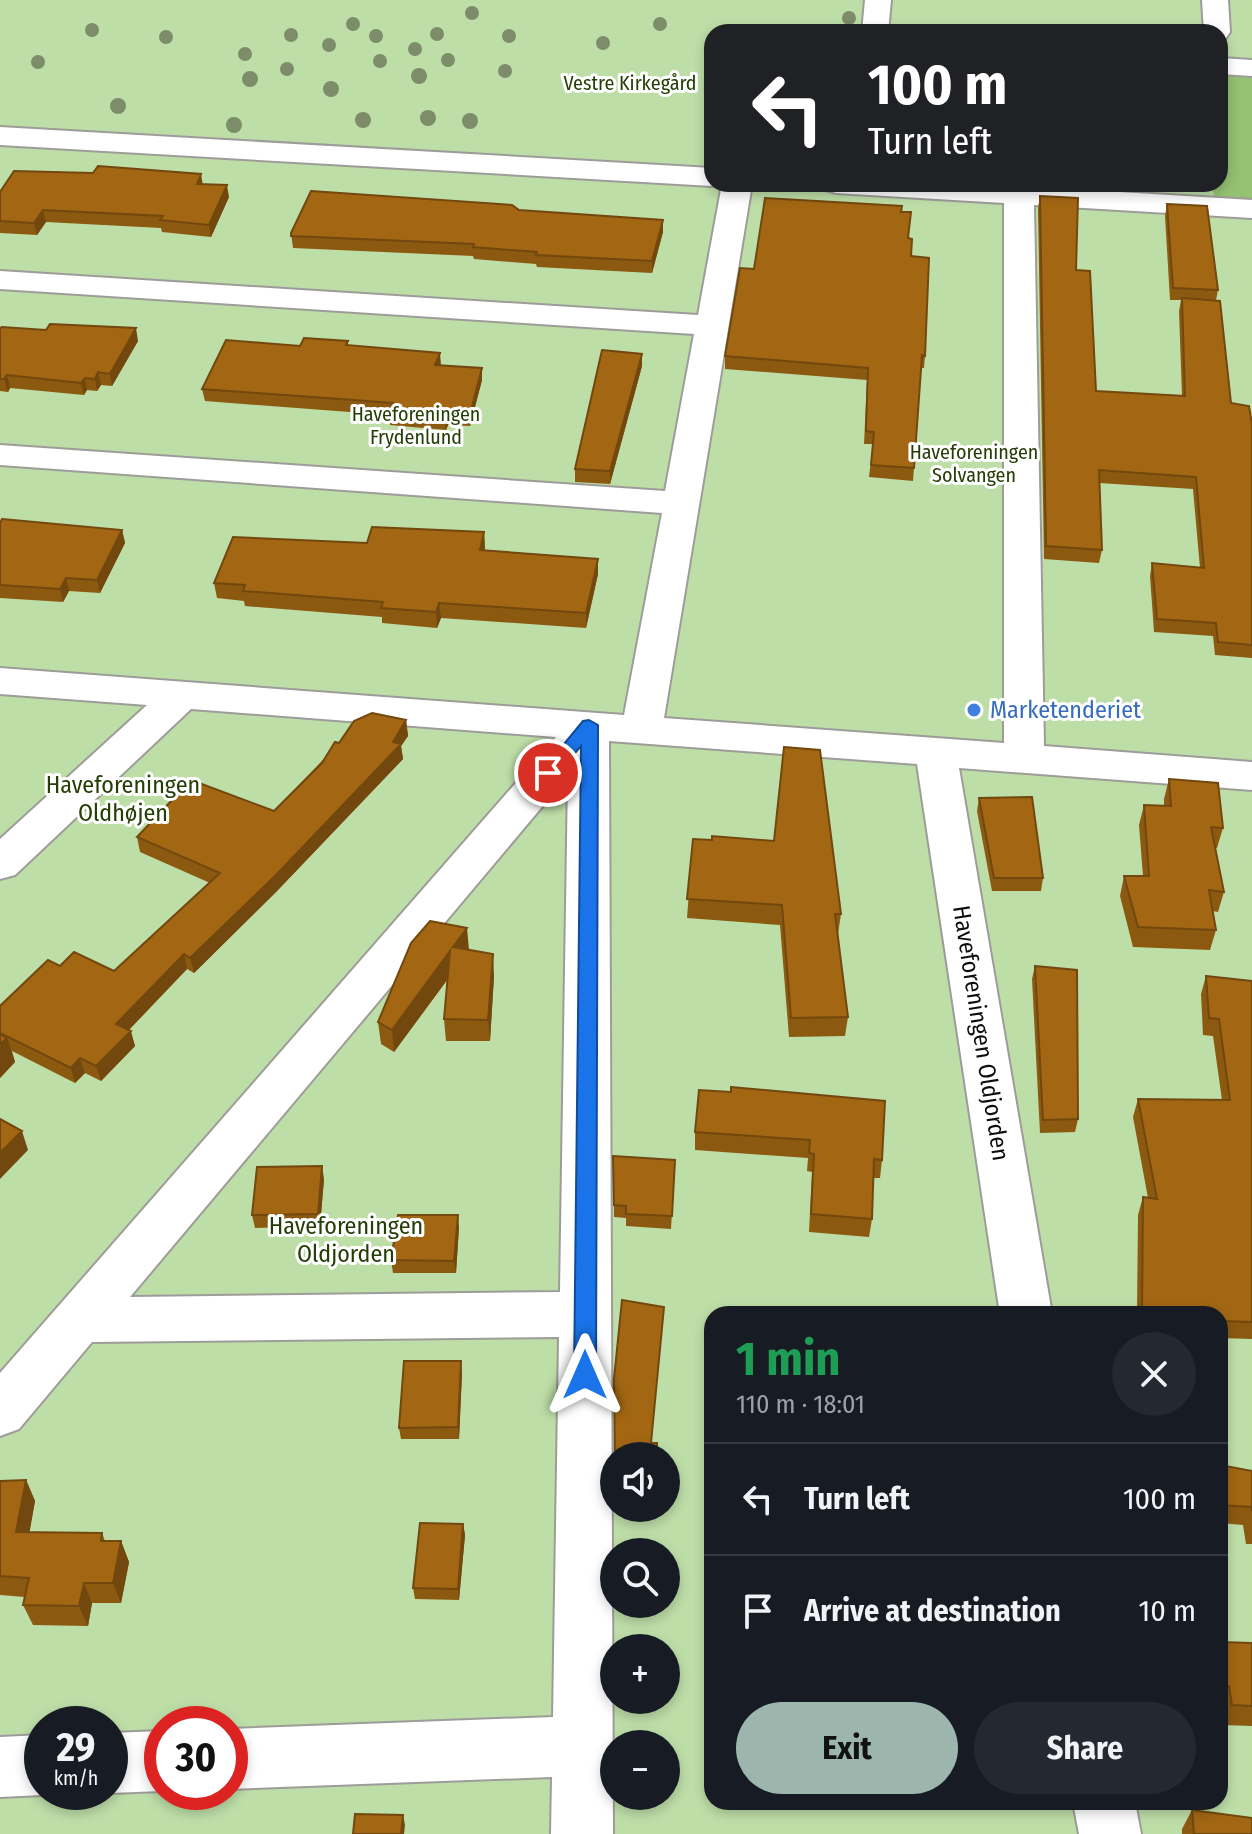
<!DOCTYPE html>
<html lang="en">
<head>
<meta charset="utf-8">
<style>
  :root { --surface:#171b24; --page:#242831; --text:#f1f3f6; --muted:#9ea1a6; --line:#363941; --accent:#9cb6ad }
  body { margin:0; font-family:"Fira Sans Condensed",sans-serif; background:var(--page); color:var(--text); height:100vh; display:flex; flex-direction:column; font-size:30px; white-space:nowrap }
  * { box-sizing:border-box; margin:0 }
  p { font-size:26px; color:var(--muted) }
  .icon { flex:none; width:44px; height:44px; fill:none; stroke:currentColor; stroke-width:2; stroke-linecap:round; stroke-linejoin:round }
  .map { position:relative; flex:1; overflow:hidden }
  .details { position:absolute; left:704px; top:1306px; width:524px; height:504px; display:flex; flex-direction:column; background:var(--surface); border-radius:24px; box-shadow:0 4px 12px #0003 }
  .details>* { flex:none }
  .guide { position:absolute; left:704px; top:24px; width:524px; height:168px; border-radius:24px; box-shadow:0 4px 12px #0003; background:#202124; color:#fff; overflow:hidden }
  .controls { position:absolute; left:600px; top:1442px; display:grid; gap:16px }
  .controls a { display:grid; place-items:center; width:80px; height:80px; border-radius:50%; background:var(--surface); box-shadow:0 4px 12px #0003; font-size:40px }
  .speed { position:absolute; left:24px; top:1706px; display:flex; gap:16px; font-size:40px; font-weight:700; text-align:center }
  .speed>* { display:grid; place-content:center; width:104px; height:104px; border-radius:50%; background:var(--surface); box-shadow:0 4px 12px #0003; line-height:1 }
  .speed small { font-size:20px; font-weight:400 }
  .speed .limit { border:12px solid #d22; background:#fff; color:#111 }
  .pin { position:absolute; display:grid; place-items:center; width:68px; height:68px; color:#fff; margin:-34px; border:4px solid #fff; border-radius:50%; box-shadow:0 2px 8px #0007 }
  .me { position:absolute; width:88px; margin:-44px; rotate:0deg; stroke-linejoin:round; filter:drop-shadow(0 0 6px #0008) }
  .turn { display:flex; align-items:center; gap:28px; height:168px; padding:0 32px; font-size:36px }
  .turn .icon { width:104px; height:104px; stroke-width:2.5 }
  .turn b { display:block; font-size:56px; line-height:68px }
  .round { display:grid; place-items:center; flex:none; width:84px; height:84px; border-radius:42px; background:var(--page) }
  .summary { display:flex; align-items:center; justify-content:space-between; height:136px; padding:0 32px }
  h1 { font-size:48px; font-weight:700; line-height:60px; color:#1e9e55 }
  .button { display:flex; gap:16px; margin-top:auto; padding:16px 32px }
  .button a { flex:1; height:92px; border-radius:48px; background:var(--accent); color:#111; font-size:32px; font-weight:700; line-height:92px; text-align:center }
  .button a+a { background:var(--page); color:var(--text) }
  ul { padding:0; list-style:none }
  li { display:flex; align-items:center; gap:24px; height:112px; padding:0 32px; border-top:2px solid var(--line) }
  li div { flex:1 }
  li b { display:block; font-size:30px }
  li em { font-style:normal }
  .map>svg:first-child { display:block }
  .green { fill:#bedea8; fill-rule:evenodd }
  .forest { fill:#94c172 }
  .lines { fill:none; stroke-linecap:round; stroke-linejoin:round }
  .minor-casing { stroke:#9e9c98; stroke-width:4 }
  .minor { fill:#fff; fill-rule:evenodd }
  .tree { fill:#7d8c69 }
  .wall { fill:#8c5911 }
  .shaded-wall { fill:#72480e }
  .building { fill:#a36714; stroke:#72480e; stroke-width:2 }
  .route { fill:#1a73e8; stroke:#114b97; stroke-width:2 }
  .shop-dot { fill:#3f7fe0; stroke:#fff; stroke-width:3 }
  .labels { text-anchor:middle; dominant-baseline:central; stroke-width:6; stroke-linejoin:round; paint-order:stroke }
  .far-park-label { font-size:20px; fill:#233f05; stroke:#fff }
  .shop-label { font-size:24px; fill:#366cbe; stroke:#fff; text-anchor:start }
  .park-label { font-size:24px; fill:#233f05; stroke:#fff }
  .street-label { font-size:24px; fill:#0d0c0b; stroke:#fff }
</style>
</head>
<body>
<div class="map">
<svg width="1252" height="1834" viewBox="0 0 1252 1834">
  <rect width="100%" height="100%" fill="#ebe9e4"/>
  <path class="green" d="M0,0H1252V1834H0ZM712,32H1220V184H712ZM712,1314H1220V1802H712ZM614,1456H666V1508H614ZM614,1552H666V1604H614ZM614,1648H666V1700H614ZM42,1724H110V1792H42ZM162,1724H230V1792H162ZM614,1744H666V1796H614Z"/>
  <path class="forest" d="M1220,75L1252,76V203L1214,201L1213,184H1220Z"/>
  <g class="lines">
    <defs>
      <path id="minor" d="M865,0H891L888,32H862Z
        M1202,0H1228L1230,32L1226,38L1220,39V32H1204Z
        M1220,58L1252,60V76L1220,74Z
        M0,127L712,168V184H720L712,186L0,145Z
        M722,184H752L664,718L1004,743V203L836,193L825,190L821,184H985L1252,200V218L1034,205L1044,746L1252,762V790L959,768L1052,1314H1000L917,764L609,741L613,1834H551L552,1777L230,1789V1729L553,1717L559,1337L92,1342L19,1429L0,1436V1373L556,737L191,709L15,875L0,879V839L147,705L0,694V668L624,715L662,513L0,465V445L665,491L694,334L0,289V271L698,315ZM568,776L560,1292L130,1297Z
        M162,1731V1791L110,1793L107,1792H110V1733Z
        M42,1735V1792H50L42,1795L0,1797V1737Z
        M1073,1802H1135L1141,1834H1079Z"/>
    </defs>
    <use href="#minor" class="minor-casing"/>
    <use href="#minor" class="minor"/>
  </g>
  <g class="tree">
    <circle cx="472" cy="13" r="7"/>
    <circle cx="849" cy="18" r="7"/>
    <circle cx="353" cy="24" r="7"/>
    <circle cx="660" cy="24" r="7"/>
    <circle cx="92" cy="30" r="7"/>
    <circle cx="437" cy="34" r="7"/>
    <circle cx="291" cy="35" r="7"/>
    <circle cx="376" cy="36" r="7"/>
    <circle cx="509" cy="36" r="7"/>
    <circle cx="166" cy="37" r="7"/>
    <circle cx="603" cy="43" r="7"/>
    <circle cx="329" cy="45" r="7"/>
    <circle cx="415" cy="49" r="7"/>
    <circle cx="245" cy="54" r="7"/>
    <circle cx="448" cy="60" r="7"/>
    <circle cx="380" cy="61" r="7"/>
    <circle cx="38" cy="62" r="7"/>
    <circle cx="287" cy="69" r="7"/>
    <circle cx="505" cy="71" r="7"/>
    <circle cx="419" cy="76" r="8"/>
    <circle cx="250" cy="79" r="8"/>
    <circle cx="331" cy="89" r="8"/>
    <circle cx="118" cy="106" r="8"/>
    <circle cx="428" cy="118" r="8"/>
    <circle cx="363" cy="120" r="8"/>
    <circle cx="470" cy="121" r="8"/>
    <circle cx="234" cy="125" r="8"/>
  </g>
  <path class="wall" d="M203,184L229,197L211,237L162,232L161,228L46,222L37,235L0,233V192Z
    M1040,196L1076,270L1096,391L1182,396L1179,311L1181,300H1170L1165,216L1167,204L1218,290L1216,300L1231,403L1252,424V658L1215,655L1213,636L1154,632L1150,576L1152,563L1200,568L1193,489L1099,483L1102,550L1099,563L1044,559L1038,208Z
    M519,210L663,220V232L652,273L537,267L536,264L474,259L473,256L293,248L291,233Z
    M901,212L908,238L925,356L924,368H921L913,481L869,477L873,444H864L867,380L725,369V356L754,269Z
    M0,328L138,341L112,386L101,385L97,391L87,390L84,395L10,388L8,392L0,391Z
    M348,341V345L441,365L482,368V380L470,426L448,425L446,430L390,425L389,415L205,401L202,389L300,346Z
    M642,366L610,484L575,482V469Z
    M0,523L122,530L125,543L100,593L69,591L63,602L0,598Z
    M484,532L485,550L598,559V574L586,628L441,618L437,628L382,623V617L245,606L244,601L217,598L214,583L367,543Z
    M406,720L408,736L401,746L403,759L277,891L194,973L187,969L129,1030L135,1046L101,1081L85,1073L75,1083L12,1051L15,1062L0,1078V1006L60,966L114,971L210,883L140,852L137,837L274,811L339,743Z
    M1169,779L1223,828L1217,848H1215L1224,892L1218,912L1212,911L1216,930L1210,950L1133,947L1120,896L1124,876H1143L1139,825L1144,805L1164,806V799Z
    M979,798L1043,878L1041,891H992L977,811Z
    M693,839L841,914L838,934L848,1017L845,1036L789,1037L780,925L687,918Z
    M469,950L494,976L490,1041H446L444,1019L448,979L394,1052L381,1044L378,1022Z
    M1035,966L1078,1119L1075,1132L1040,1133L1032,979Z
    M1206,976L1252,981V1339L1220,1338V1314H1137L1138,1215L1143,1197L1148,1198L1133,1117L1138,1099L1222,1100L1213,1036L1203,1035L1201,994Z
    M885,1101L882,1160L880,1178H873L872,1219L869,1237L809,1232L812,1172L807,1171L808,1158L695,1150V1132Z
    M613,1156L675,1160L671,1229L626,1226V1218L614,1217Z
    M324,1179L320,1226L255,1228L252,1215Z
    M459,1227L456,1273H393L391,1260Z
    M462,1373L459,1439H401L399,1428Z
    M1220,1465L1252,1471V1544H1246L1243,1525L1220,1523Z
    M26,1480L35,1501L29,1532L102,1533L105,1541H121L129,1562L121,1603H92L88,1626L33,1625L23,1605L25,1597L0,1595V1481Z
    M463,1524L465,1535L459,1600L415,1599L413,1588Z
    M1220,1642L1252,1643V1726L1221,1725L1220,1716Z
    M839,1802H904L902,1808Z
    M1192,1810L1252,1834H1182V1829Z"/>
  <path class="shaded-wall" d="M201,174L203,186L197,184Z
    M227,185L229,197L211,237L209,225Z
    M43,210L46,222L37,235L34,223Z
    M663,220V232L652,273V261Z
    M136,328L138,341L112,386L110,374Z
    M440,353L441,365H435Z
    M642,354V366L610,484V471Z
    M482,368V380L470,426V414Z
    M98,372L101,385L97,391L95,379Z
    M7,375L10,388L8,392L4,379Z
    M85,378L87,390L84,395L81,383Z
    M447,412L448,425L446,430L445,417Z
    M122,530L125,543L100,593L97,580Z
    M484,532L485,548L481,565L480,550Z
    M598,559V574L586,628V613Z
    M66,578L69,591L63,602L60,589Z
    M439,603L441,618L437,628L436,612Z
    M406,720L408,736L401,746L403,759L277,891L194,973L190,958L393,742Z
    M467,928L469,950L453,947Z
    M450,951L452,973L394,1052L392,1030Z
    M184,954L187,969L120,1039L116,1024Z
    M493,954L494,976L490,1041L488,1020Z
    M131,1031L135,1046L101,1081L96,1066Z
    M7,1038L15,1062L0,1078V1044Z
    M80,1058L85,1073L75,1083L71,1068Z
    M22,1131L28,1150L0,1179V1153Z
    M322,1166L324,1179L320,1226L318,1214Z
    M458,1215L459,1227L456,1273L454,1261Z
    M461,1361L462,1373L459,1439L458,1427Z
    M26,1480L35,1501L26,1553L16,1532Z
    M463,1524L465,1535L459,1600L458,1589Z
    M121,1541L129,1562L121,1603L113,1583Z
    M84,1583L92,1603L88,1626L79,1606Z
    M403,1815L405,1825L404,1834H401Z"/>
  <path class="building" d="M98,166L201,174L197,184L227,185L209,225L160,220L163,216L43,210L34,223L0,221V192L14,171L93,173Z
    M311,191L512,205L519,210L663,220L652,261L536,255L537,252L473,247L474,244L291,236V233Z
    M1040,196L1078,198L1076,270L1090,271L1096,391L1185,396L1182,298L1220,301L1231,403L1249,406L1252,424V645L1218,642L1216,623L1157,619L1152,563L1204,568L1196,477L1099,470L1102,550L1046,546Z
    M765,198L902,206L901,212H911L908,238L912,239L911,256L929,258L925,356L922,355L914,468L871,465L874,432L866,431L868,368L725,356L740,268L754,269Z
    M1167,204L1207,206L1218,290L1173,288Z
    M50,324L136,328L110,374L98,372L95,379L85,378L81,383L7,375L4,379H0V328L2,327L46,330Z
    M304,338L348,341L346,345L440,353L435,365L482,368L470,414L447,412L445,417L389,412L393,403L202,389L226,340L300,346Z
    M602,350L642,354L610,471L575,469Z
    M2,519L122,530L97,580L66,578L60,589L0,585V523Z
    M372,527L484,532L480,550L598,559L586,613L439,603L436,612L381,608L383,602L243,591L245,585L214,583L233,537L367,543Z
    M372,713L406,720L393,742L401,744L275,876L190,958L184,954L116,1024L131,1031L96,1066L80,1058L71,1068L0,1033V1006L48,960L60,966L74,952L114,971L220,873L137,837L191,780L274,811L322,763L335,742L339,743L354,721Z
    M784,747L820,750L841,914H835L848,1017L791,1018L782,905L687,899L693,839L712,840V836L774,841Z
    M1169,779L1218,783L1223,828L1211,827L1224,892L1209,890L1216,930L1138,927L1124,876H1149L1144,805L1171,806Z
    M1032,797L1043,878H994L979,798Z
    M430,921L467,928L453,947L493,954L488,1020L444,1019L450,951L392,1030L378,1022L411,943Z
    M1035,966L1077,970L1078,1119L1043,1120Z
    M1206,976L1252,981V1322L1220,1321V1314H1142L1143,1197L1157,1199L1138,1099L1230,1100L1219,1019L1209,1018Z
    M0,1034L7,1038L0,1044Z
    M731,1087L885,1101L882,1160L874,1159L872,1219L811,1214L814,1154L809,1153L810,1140L695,1132L699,1090L731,1092Z
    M0,1119L22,1131L0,1153Z
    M613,1156L675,1160L672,1216L626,1214V1206L614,1205Z
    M322,1166L318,1214L252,1215L257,1167Z
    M398,1215H458L454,1261L391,1260Z
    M622,1300L664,1307L651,1443H657V1456H615L614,1379Z
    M404,1361H461L458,1427L399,1428Z
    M1220,1465L1252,1471V1511L1251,1507L1220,1505Z
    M26,1480L16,1532L102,1533L101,1541H121L113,1583H84L79,1606L23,1605L29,1578L0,1576V1481Z
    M420,1523L463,1524L458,1589L413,1588Z
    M1220,1642L1252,1643V1706L1232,1705L1229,1686H1220Z
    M1192,1810L1252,1818V1834H1194Z
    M355,1814L403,1815L401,1834H353Z"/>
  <path class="route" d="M589,720L598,725L596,1375L593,1382L585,1385L577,1382L574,1375L581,746L554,777L548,779L540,773L583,721Z"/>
  <circle class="shop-dot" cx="974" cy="710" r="8"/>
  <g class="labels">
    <g class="far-park-label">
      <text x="630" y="83">Vestre Kirkegård</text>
      <text x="416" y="414">Haveforeningen<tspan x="416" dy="23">Frydenlund</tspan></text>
      <text x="974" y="452">Haveforeningen<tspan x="974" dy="23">Solvangen</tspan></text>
    </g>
    <g class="shop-label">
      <text x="990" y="710">Marketenderiet</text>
    </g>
    <g class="park-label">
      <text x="123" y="785">Haveforeningen<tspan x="123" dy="28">Oldhøjen</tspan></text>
      <text x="346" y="1226">Haveforeningen<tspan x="346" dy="28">Oldjorden</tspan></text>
    </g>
    <g class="street-label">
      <text transform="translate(981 1033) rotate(81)">Haveforeningen Oldjorden</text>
    </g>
  </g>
</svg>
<div class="controls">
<a><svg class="icon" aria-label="sound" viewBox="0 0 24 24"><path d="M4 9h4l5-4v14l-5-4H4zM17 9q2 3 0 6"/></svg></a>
<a><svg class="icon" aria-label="search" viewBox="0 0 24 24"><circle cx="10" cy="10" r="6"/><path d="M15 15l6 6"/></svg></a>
<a>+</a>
<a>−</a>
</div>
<div class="speed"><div>29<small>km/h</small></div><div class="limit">30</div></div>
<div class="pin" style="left:548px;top:773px;background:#d93025"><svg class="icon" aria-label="arrive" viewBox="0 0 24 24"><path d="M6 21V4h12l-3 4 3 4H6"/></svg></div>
<svg class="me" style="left:585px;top:1375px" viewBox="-20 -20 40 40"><path d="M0-17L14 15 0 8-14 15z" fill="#1a73e8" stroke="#fff" stroke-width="4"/></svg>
<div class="guide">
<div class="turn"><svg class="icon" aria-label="left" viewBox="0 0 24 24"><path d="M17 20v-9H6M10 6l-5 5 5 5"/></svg><div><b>100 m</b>Turn left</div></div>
</div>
<section class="details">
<div class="summary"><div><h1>1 min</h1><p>110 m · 18:01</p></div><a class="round"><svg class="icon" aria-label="close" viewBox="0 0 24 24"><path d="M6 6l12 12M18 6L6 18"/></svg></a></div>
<ul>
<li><svg class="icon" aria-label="left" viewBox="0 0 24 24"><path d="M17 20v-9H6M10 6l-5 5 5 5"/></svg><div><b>Turn left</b></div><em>100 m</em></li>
<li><svg class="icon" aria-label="arrive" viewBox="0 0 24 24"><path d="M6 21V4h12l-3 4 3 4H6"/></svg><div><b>Arrive at destination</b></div><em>10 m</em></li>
</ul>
<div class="button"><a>Exit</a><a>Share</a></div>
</section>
</div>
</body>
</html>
